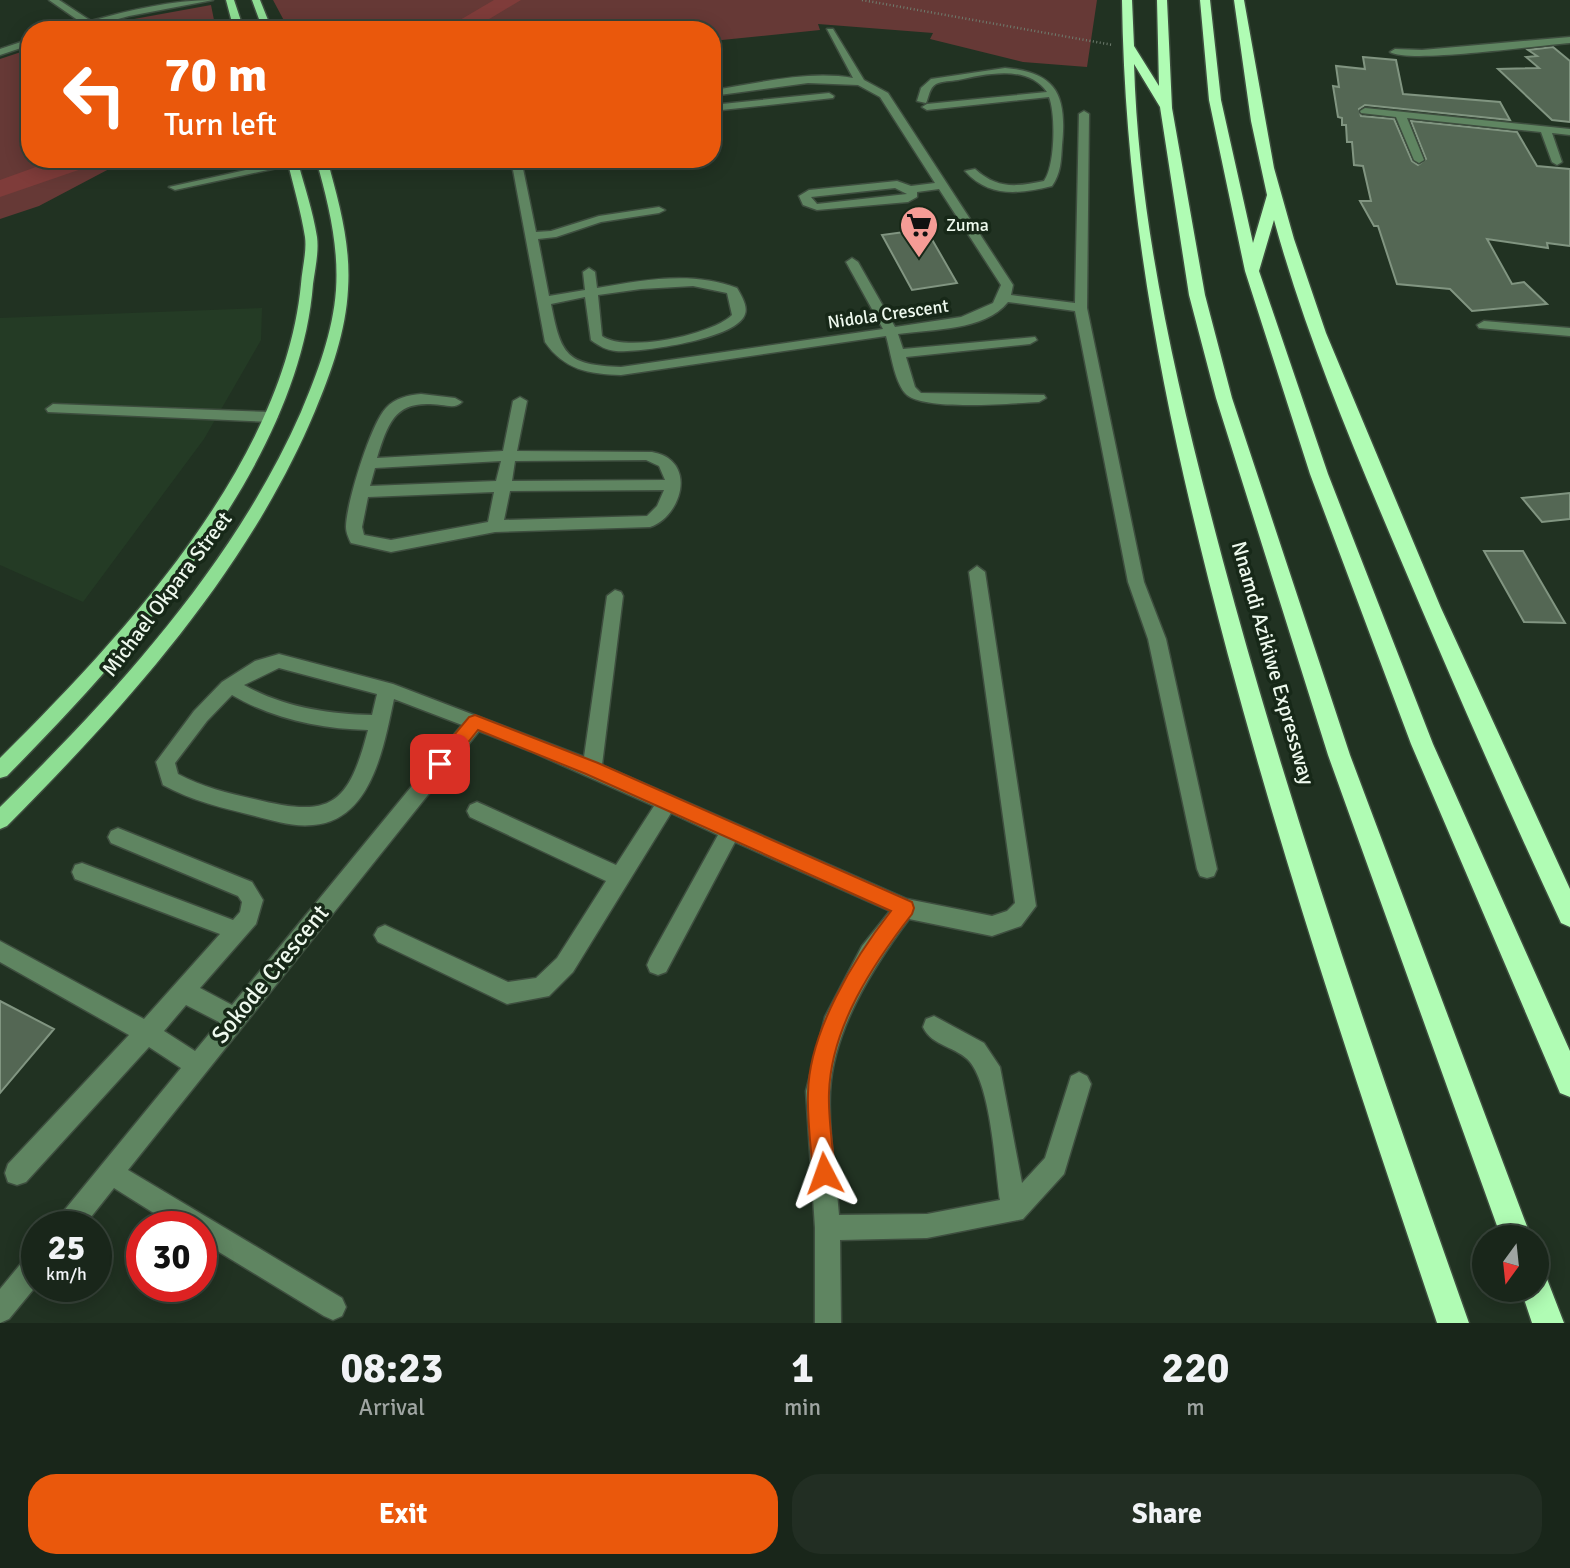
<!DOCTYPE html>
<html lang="en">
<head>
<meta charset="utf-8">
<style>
  :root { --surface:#19261a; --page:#222e23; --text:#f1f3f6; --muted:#9fa5a2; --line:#374339; --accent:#ea580c }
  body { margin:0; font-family:Signika,sans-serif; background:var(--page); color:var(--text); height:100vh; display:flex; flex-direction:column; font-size:26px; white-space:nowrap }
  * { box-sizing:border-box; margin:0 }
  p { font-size:23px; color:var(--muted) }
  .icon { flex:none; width:38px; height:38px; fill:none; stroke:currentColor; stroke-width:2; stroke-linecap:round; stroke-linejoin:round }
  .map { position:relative; height:1323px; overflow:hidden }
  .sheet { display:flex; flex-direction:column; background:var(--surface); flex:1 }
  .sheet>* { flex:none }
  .hud { position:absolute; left:21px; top:21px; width:700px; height:147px; border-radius:28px; box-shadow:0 4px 18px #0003,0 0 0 2px var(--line); background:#ea580c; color:#fff; overflow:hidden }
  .needle { width:46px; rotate:195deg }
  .buttons { position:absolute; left:1472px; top:1225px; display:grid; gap:14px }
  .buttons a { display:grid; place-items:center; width:77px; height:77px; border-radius:50%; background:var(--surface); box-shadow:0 4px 18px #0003,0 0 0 2px var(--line); font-size:35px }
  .speed { position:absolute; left:21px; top:1211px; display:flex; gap:14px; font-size:35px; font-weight:700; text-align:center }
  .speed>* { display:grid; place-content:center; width:91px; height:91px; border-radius:50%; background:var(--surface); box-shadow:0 4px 18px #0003,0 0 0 2px var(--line); line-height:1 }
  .speed small { font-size:18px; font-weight:400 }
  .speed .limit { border:10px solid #d22; background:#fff; color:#111 }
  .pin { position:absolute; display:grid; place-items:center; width:60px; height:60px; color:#fff; margin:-30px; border-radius:14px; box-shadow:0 4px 10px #0006 }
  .me { position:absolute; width:77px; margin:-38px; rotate:356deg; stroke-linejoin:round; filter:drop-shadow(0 0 5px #0008) }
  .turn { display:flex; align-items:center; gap:24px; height:147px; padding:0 28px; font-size:32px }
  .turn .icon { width:91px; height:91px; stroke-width:2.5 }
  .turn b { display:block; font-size:49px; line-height:60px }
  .eta { display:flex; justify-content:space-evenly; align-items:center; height:119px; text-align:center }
  .eta b { font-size:42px; font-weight:700; line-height:49px }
  .button { display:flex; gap:14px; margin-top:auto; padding:14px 28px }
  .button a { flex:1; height:80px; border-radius:28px; background:var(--accent); color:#fff; font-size:28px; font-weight:700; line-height:80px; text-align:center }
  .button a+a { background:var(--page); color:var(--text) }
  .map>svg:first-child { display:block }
  .built { fill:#243b25 }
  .green { fill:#663936 }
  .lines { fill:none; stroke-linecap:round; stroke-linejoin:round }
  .river { fill:#7f3c3a; fill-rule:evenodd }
  .building { fill:#546754; stroke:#819581; stroke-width:2 }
  .minor-casing { stroke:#3e4e3f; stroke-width:3 }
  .major-casing { stroke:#3e4e3f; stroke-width:3 }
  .highway-casing { stroke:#3e4e3f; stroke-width:3 }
  .path { stroke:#6f7d6f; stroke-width:2.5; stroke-dasharray:1 2.5; stroke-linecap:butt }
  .minor { fill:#5f8561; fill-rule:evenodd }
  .major { fill:#8ede93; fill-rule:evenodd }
  .highway { fill:#b0fcb4; fill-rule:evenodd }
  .route { fill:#ea580c; stroke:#983908; stroke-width:2 }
  .labels { text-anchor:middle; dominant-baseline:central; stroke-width:7; stroke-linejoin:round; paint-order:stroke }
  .far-poi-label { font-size:18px; fill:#eef9ee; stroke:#172818; text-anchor:start }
  .far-street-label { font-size:18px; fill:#eef9ee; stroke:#172818 }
  .street-label { font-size:21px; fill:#eef9ee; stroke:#172818 }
  .near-street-label { font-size:24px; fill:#eef9ee; stroke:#172818 }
</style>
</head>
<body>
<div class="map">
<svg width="1570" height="1323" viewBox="0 0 1570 1323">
  <rect width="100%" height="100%" fill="#213222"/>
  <path class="built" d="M262,308L261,340L204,439L83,602L0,565V318Z"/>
  <path class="green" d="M273,0H1097L1087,67L1023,62L930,39L933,33L818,24L820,30L712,41V30H657L653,24L585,30H289Z
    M211,5L216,30H87L101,25Z
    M30,49V159H128L39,206L0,219V59Z"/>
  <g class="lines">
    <path class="river" d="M494,0H521L471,30H443Z
      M58,159H97L93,165L0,197V180Z"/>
  </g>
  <path class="building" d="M1553,47L1570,61V122L1552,120L1498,69L1539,68L1526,57L1537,56L1528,50Z
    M1363,57L1396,60L1403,94L1500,102L1510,120L1365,105L1359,109L1361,116L1394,119L1412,161L1418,165L1426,159L1411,121L1517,132L1537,166L1570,169V246L1547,243L1548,248L1487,239L1512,284L1524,282L1547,304L1472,311L1450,289L1397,284L1378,226H1374L1360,201H1371L1363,166L1354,165L1352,142H1347L1346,125H1342V118L1338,117L1333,86L1339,87L1336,66L1365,69Z
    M926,229L957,283L912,290L882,235Z
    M1570,493V519L1542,522L1522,498Z
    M1484,551H1523L1565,623L1524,622Z
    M0,1001L54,1029L0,1093Z"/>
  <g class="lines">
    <defs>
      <path id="minor" d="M49,0H59L91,21C130,10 172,0 213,0L129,16L78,30H63L82,23Z
        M827,29H833L864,80L888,93L1013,285L1011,295L1075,303L1079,114L1084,111L1089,114L1087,308L1144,582L1166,639L1217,869L1214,876L1207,878L1200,876L1197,869L1148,639L1128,582L1075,311L1008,302C985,331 932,329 898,334L903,349L1035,337L1037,340L1030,344L906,357L915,387L921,393L1044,395L1046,398L1039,402C1013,403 921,412 905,393C894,380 891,353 886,336L621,375C589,374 564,370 545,342L511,159H521L536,232L551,231L599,216L659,207L665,210L659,213L601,222L556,237L538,239L549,296L585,290L583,272L589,268L595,272L597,288C644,280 692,271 737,288C741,295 748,306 745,314C738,339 639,353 616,351C606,350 599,346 591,340L585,297L551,304C561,355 566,365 621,367L883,329L846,262L852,258L858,262L895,327L961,317L993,303L1001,285L939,189L917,192V197L908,202L817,210L803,205L799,196L809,190L897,181L911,186L935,183L880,97L858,85L808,83L712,96V90C757,84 807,70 853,78ZM895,188L907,194L817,204L811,197ZM693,286L727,293L732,315C712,335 625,353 602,336L598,295L641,289Z
        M1570,37V43C1540,45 1409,64 1390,52L1395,49L1422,50Z
        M30,39V45L0,55V49Z
        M1005,68C1057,72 1067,96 1062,145C1061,161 1061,173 1052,186C1020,194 989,198 965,171L975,169C997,189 1016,187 1044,181C1055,166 1056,115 1049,97L927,110L922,107L927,104L1047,92C1027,64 986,74 958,80C951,81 942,81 936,84C929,88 929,97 926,103L917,101L921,88L931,79Z
        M829,93L834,96L833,98L712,111V105Z
        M1365,108L1570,129V135L1552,133L1562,162L1557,165L1552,162L1541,132L1407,118L1424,160L1419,163L1414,160L1396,117L1361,113L1360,111Z
        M296,159H319L175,190L169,187Z
        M1484,321L1570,328V336L1479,328L1477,325Z
        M421,394L455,398L462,402C456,408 450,406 441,405C397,399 389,419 377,458L503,451L513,401L520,397L527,401L517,451L652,452C657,453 664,455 668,458C694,476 676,519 650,527L495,532L391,552L351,543C349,539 346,533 346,527C346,505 370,425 386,408C395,398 408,395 421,394ZM646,460L659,466L665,480L512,481L515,461ZM501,461L496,481L370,486L375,468ZM664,490L657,506L647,516L504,520L510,491ZM494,492L488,522L391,540L364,535L362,527L368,497Z
        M53,404L271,412L278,417L271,422L48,412L46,409Z
        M977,566L985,572L1036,906L1021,926L992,936L909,919C873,967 833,1030 830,1092C828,1132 836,1175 839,1215L927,1214L1000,1200C995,1165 991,1088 970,1062C958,1047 931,1046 923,1027L926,1019L934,1016L984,1043L1000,1067L1022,1183L1045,1158L1071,1076L1079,1072L1087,1076L1091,1084L1064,1174L1023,1219L927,1238L840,1240L841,1323H815V1228L806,1091L825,1017L862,946L890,911L735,842L666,972L658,975L650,972L647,965L650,958L718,835L671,813L573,972L549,996L507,1004L378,942L374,935L378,928L385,925L508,982L536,978L557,958L606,881L470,817L467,811L470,805L477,802L484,805L616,865L654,806L530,751L479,731L128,1170L342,1298L346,1307L342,1316L333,1320L324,1316L201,1241V1227H176L114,1188L83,1227H55L58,1218L181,1068L149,1047L26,1182L17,1185L8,1182L5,1173L8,1164L129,1035L0,962V941L144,1019L220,934L75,879L72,872L75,865L82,863L233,920L240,912L242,902L238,896L111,843L108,837L111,831L118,828L252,882L263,900L256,924L200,988L232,1005L462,725L394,699C384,745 372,821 313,825C293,827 274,821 255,816C223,808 192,801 163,785L156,762L194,711L222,682L255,661L279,654L393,684L584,757L607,596L615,590L621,592L623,596L602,765L907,899L992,916L1007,911L1015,903L969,572ZM279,668L377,694L372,715C327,714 283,707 244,685ZM232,695C273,719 321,729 368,730C348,807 330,818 254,799C228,793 202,787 178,774L175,763L207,721ZM186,1005L219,1022L195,1051L164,1031Z
        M37,1251V1285L9,1319L0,1323V1289L28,1255Z"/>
      <path id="major" d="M226,0H234L244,30H234Z
        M252,0H260L272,30H263Z
        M287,159H297C304,185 313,211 317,237C319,252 315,269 313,284C299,466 130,651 7,776L0,778V758C123,636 284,463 301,284C302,269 307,251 305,237C301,211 293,185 287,159Z
        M316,159H327C339,202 351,245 348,289C346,331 331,373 315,411C248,571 127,705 7,826L0,829V807C117,692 234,564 301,412C317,374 333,332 336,290C339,245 328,202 316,159Z"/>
      <path id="highway" d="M1122,0H1132L1134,46L1159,86L1157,0H1167L1172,108L1205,295L1232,398L1350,755L1531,1237H1501L1328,755L1216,398L1189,295L1160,107L1134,64C1139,232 1180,399 1223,561C1292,819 1380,1071 1469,1323H1437C1363,1102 1288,880 1228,655C1170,436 1125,228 1122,0Z
        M1200,0H1210L1221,100L1253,243L1267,195L1251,121L1234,0H1244L1274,168L1294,239L1326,333L1441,608L1570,889V927L1561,923C1505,803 1452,681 1400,558C1353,447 1306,336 1274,220L1259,271L1328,474L1433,744L1570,1051V1097L1560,1093L1411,744L1310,474L1245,271L1209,100Z
        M1536,1275L1547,1279L1564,1323H1532L1521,1290H1536Z"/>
    </defs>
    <use href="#minor" class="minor-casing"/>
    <use href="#major" class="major-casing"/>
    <use href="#highway" class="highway-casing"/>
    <path class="path" d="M862,0L1113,45"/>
    <use href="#minor" class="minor"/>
    <use href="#major" class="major"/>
    <use href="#highway" class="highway"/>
  </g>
  <path class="route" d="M475,715L598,763L912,902L914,908L912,914C873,964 831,1027 829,1093C828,1119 833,1147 835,1173L832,1181L824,1184L816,1181L813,1173C811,1147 807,1120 808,1093C809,1032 854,958 891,911L586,774L478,730L447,769H434L432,764L434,759L469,717Z"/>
  <defs>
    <symbol id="supermarket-pin" viewBox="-11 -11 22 30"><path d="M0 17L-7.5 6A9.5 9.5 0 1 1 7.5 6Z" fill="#f59c96" stroke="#172818"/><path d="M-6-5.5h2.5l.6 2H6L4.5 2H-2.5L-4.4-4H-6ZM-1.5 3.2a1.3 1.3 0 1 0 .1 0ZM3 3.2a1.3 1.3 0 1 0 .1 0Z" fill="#111"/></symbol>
  </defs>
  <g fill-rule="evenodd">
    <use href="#supermarket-pin" x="897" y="203" width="44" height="60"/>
  </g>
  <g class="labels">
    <g class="far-poi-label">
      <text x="946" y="225">Zuma</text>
    </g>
    <g class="far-street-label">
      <text transform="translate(888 314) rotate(-8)">Nidola Crescent</text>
    </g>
    <g class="street-label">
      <text transform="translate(167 594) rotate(-53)">Michael Okpara Street</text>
      <text transform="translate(1273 663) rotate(74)">Nnamdi Azikiwe Expressway</text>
    </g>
    <g class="near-street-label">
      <text transform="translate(270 974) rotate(-51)">Sokode Crescent</text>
    </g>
  </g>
</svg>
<div class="buttons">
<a><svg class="needle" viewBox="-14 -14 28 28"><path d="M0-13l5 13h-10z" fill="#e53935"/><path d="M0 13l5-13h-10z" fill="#9fa5a2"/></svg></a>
</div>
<div class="speed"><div>25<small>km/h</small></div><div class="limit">30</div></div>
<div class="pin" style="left:440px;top:764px;background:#d93025"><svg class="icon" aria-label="arrive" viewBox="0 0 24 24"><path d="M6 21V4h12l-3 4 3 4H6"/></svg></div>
<svg class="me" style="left:824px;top:1173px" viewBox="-20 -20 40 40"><path d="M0-17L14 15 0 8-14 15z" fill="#ea580c" stroke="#fff" stroke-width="4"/></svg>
<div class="hud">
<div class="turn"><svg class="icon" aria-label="left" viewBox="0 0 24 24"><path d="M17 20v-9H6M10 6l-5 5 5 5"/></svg><div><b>70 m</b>Turn left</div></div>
</div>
</div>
<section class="sheet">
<div class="eta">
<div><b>08:23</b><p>Arrival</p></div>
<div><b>1</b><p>min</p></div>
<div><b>220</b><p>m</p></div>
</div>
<div class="button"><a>Exit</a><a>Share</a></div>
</section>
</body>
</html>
